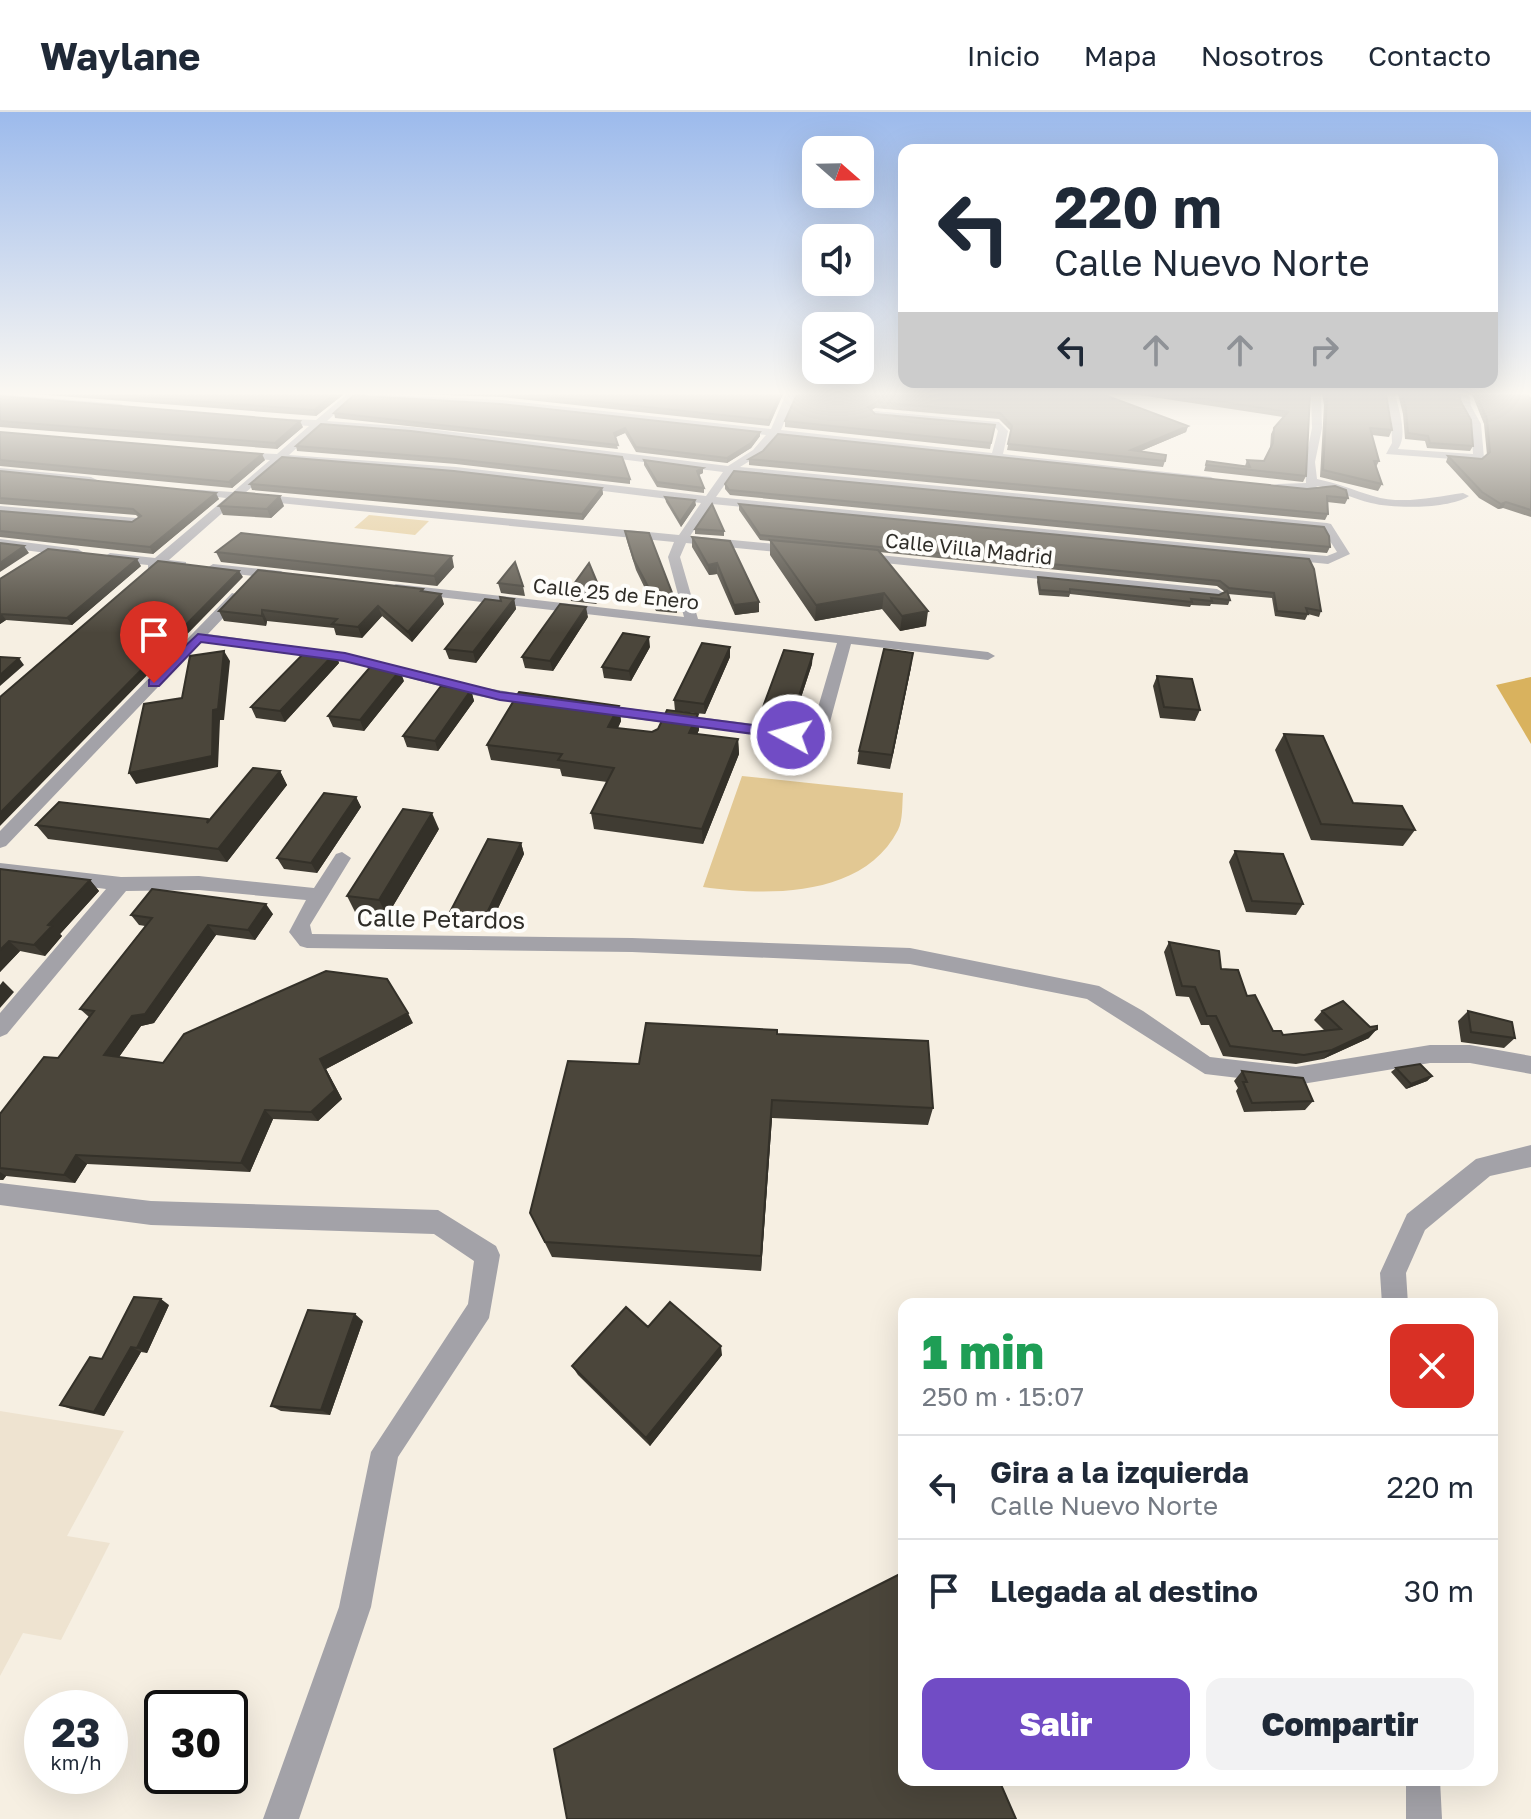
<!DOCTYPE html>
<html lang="es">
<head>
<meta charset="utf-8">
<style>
  :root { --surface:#fff; --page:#f2f2f3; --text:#1f2937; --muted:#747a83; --line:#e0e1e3; --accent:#714cc5 }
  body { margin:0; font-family:"Golos Text",sans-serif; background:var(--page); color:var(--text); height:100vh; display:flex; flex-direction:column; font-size:30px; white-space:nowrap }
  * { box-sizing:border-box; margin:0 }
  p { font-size:26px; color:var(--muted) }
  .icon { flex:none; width:44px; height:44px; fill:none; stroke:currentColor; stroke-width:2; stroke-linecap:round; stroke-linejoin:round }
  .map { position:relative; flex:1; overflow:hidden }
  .side { position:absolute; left:898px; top:1186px; width:600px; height:488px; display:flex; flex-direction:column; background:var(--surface); border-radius:16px; box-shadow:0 8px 32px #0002 }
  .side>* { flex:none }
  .guide { position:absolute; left:898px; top:32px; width:600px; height:244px; border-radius:16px; box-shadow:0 8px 32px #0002; background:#fff; color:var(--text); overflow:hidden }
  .needle { width:52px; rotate:110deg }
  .fabs { position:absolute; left:802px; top:24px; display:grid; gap:16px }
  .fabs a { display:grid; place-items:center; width:72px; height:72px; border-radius:16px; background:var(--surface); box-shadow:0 8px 32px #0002; font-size:40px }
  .speed { position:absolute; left:24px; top:1578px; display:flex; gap:16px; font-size:40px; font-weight:700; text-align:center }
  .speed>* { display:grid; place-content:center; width:104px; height:104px; border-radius:50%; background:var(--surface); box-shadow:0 8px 32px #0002; line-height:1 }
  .speed small { font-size:20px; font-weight:400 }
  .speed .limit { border:4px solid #111; border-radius:12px; background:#fff; color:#111 }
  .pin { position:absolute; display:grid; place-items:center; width:68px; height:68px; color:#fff; margin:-82px -34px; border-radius:50% 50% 50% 0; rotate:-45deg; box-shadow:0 0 8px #0007 }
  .pin .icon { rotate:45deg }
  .me { position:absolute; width:88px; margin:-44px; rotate:277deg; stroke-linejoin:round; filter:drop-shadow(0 0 6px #0008) }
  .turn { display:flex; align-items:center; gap:28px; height:168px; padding:0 24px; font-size:36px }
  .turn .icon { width:104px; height:104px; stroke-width:2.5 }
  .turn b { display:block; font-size:56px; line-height:68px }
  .lanes { display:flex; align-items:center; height:76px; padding:0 24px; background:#0003; justify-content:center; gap:40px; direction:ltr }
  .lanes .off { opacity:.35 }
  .round { display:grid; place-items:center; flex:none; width:84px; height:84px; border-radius:16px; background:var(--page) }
  .overview { display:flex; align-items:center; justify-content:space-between; height:136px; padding:0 24px }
  h1 { font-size:48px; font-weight:800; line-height:60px; color:#1e9e55 }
  .primary-button { display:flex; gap:16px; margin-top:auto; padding:16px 24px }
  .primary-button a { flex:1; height:92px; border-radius:16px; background:var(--accent); color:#fff; font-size:32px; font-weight:800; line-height:92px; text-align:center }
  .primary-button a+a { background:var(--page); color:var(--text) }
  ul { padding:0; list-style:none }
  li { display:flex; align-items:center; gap:24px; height:104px; padding:0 24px; border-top:2px solid var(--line) }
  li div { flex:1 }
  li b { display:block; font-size:30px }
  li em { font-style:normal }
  header { display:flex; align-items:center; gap:48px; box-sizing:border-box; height:112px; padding:0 40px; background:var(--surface); border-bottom:2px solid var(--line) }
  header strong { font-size:38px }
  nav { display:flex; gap:44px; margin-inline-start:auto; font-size:28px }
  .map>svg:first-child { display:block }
  .built { fill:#eee3d0 }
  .green { fill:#e2c893 }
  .forest { fill:#d9b25e }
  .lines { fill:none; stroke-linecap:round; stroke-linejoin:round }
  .minor { fill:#a3a2a8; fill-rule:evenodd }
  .wall { fill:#403c33 }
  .shaded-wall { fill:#343129 }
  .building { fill:#4b463b; stroke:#343129; stroke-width:2 }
  .route { fill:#714cc5; stroke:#493180; stroke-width:2 }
  .labels { text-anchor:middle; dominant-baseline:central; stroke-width:8; stroke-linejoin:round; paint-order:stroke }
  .far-street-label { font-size:20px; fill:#2e2c27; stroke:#fefdfa }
  .street-label { font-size:24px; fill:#2e2c27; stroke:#fefdfa }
</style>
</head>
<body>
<header>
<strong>Waylane</strong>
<nav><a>Inicio</a><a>Mapa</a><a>Nosotros</a><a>Contacto</a></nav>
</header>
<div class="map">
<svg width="1531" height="1707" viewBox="0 0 1531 1707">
  <rect width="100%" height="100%" fill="#f6efe2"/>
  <path class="built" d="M0,1299L124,1319L67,1424L110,1431L61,1528L23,1521L0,1564Z"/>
  <path class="green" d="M369,403L429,409L415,423L354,416Z
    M742,664L903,681C902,692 903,708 898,718C863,786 767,784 703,775Z"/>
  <path class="forest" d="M1531,565V632L1496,573Z"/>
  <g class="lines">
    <path class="minor" d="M0,282L121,292L126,295L121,298L0,287Z
      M347,282H357L327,309L413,315L728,354L753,338L766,323L362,282L502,288L771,317L786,282H796L781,318L992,341L998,319L996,316L875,305L870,302L875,299L999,310L1008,319L1003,342L1211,365L1217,368L1211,371L776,324L761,342L740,355L1327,411L1331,412L1350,442L1328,452L712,392L690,424L796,434L802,438L796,442L686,431L680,445L698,507L988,540L995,544L988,548L851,532L830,610L822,621L804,628L595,602L587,597L595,592L802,618L814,609L837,531L396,480L389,476L396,472L684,505L668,445L674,430L238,387L169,448L186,450V456L161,455L153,459L148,458V453L110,449L104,445L110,441L155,446L226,386L191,382L187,381V377L233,380L270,348L235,345L230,342L231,340L277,342L309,314L273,311L268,308L269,306L316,308ZM321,314L413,321L723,360L706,384L456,355L289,343ZM282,349L456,361L701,391L679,423L245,381ZM733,361L1323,418L1337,440L1327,444L1249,437L716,385Z
      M1311,282H1321L1322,316L1315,350L1317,367C1337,371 1353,378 1373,384C1402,393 1434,385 1463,381L1469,384C1449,397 1395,397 1371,391C1352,387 1337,377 1318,374L1312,377H1274V373L1278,372L1306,371L1305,350L1312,316Z
      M1385,282H1395C1399,298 1408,323 1398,337L1473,342L1471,312L1461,294L1459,282H1469L1471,294L1481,312L1484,346L1479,349L1386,342L1392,331L1391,305Z
      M0,356L91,365L97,368L91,371L0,362Z
      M0,394L136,406L142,410L136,414L0,402Z
      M0,427L78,437L84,441L78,445L0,435Z
      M859,441L1217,477L1224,481L1217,485L855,448L853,445Z
      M213,452L281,459L287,463L281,467L208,459L207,456Z
      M232,481L244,484L208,522L345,541L474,574L539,585L547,590L539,595L473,583L345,549L201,530L6,734L0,736V719Z
      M342,740L351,746L310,813L312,822L632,826L910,836L1099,874L1143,899L1210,945L1296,955L1430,933H1470L1531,944V962L1470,951H1430L1296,973L1205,962L1087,887L910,852L632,840L307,836L300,834L289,820L306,788L199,778L126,779L7,922L0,925V901L106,777L0,763V751L121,765L199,764L314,776L336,742Z
      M1531,1033V1055L1490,1064L1425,1118L1406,1161L1408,1192H1382L1380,1161L1407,1102L1476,1047Z
      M0,1071L151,1089L438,1098L496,1134L500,1143L489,1206L398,1345L371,1495L299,1707H263L339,1495L371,1340L468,1192L474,1149L434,1122L151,1113L0,1093Z
      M1406,1668H1440L1442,1707H1406Z"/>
  </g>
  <path class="wall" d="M34,282H344L316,304Z
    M416,282H783L769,314L502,285Z
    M797,282L1188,314L1186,320L1141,339L1165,349L1163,355L1007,338L1011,319L999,307L875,296L871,298L875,302L995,313L990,337L785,315V309Z
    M1133,282H1310L1306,364L1303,370L1204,359L1207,349L1245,354L1247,348L1264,349L1270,336L1271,322L1274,316L1283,305Z
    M1322,282H1386L1392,318L1389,325L1372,323L1379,349L1376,355L1382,372L1378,379L1320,365L1324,293Z
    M1398,282H1459L1473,334L1470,339L1427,336L1425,329L1405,327L1403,302Z
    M1472,282H1527L1531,287V405L1503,396L1498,397L1479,386L1446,350L1448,344L1482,347L1487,343L1484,312Z
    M0,284L303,315L277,337L0,315Z
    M365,284L760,320V324L751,336L727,351L636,340L625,321L615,325L618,337L335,306L334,301Z
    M321,312L630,367V372L456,352L297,339L296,334Z
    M0,320L265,348L232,376L0,354Z
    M778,322L1348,386L1345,392L1327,390L1328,402L1325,408L749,353V347L763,339Z
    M644,348L703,361L698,363L704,376V381L657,375L644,353Z
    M0,359L219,387L153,442L0,425V399L132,410L139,406L136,403L0,392Z
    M250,372L602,376L603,382L583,408L252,378Z
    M725,372L1330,435L1327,441L1249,434L730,383L725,377Z
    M665,385L696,393L681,415L666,390Z
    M739,392L1309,447L1321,499L1319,505L1308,502L1305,508L1275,504L1272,486L1228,482L1230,488L1228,493L1211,492L1210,494L1191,493L1190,495L1070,482L1069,485L1039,483L1037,470L1038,465L1219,483L1225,480L1217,474L879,440L926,514L900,519L882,497L815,509L770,443V429L760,428L739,398Z
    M219,394H284L271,406L223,403Z
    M695,417L724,419V424L695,422Z
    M625,419L676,491L677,501L656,499L636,458L627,429Z
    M692,425L759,500L735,503L717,462L709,463L692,435Z
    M216,440L454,455L437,474L221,450Z
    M589,451L600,486L596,492L571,489L569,479Z
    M141,454L72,513L6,508L0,512V467Z
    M498,471L523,474L525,484L501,481Z
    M423,477L424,480L444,492L412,530L382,504L362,526L336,523L334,516L267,509L266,514L224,509L219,499Z
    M514,487L516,497L476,551L449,547L445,537L501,489Z
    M588,505L553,559L525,556L522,545Z
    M650,535L631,569L604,566L602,555Z
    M730,535V545L705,602L675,599L674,588Z
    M335,541L339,551L285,610L256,606L251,595Z
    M812,552L793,610L763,606V595Z
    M911,555L890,657L857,652L859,639Z
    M1157,564L1200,598L1195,609L1160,606L1153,574Z
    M404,569L364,619L333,615L328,604Z
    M471,578L474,589L438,639L407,635L403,624Z
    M619,594L621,609L618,616L652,620L698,602L699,618L697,622L738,627L739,642L703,732L594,717L591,701L607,670L562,664L560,657L491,648L487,633Z
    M1284,622L1353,691L1415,718L1403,734L1311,728L1275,638Z
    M280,659L287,673L227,750L48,727L36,713L209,709Z
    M356,685L361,695L317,761L284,757L277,746Z
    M439,717L387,804L355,800L347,784Z
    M521,731L524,742L489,815L454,811L450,800Z
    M1235,739L1303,792L1296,803L1246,800L1229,750Z
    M0,757L90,768L99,779L60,822L62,824L45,844L20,839L0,860Z
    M273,802L255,828L216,823L154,911L141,914L119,945L163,951L413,911L326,957L342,987L318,1009L273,1007L250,1060L87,1052L75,1071L6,1064L3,1068H0V1002L58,946L89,905L80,897L145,814L139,813L131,803Z
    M1169,830L1221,857L1247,884L1273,919L1283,923L1325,919L1314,908L1322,899L1369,926L1323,947L1296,952L1223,944L1209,913H1201L1189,885L1176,884L1164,840Z
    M1468,899L1515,926L1504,936L1461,930L1458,909Z
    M777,922L933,996L928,1013L772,1006L761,1159L552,1145L530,1101L639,952Z
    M1396,956L1432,964L1427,969L1406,977L1391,960Z
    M1242,959L1313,989L1305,998L1244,1000L1236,979L1238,976L1234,969Z
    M169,1193L147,1241L141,1240L104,1304L71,1297L60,1293Z
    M363,1209L330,1303L281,1299L271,1294Z
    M648,1215L722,1243L650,1334L578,1263L572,1254Z"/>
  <path class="shaded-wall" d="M334,282H344L316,304L314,298Z
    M780,282H783L769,314V308Z
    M876,290L875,296L867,301L868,295Z
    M300,309L303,315L277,337L275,331Z
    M1188,314L1186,320L1129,344L1131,338Z
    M625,316V321L614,326V321Z
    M760,320V324L751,336L727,351V346Z
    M262,342L265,348L232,376L229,370Z
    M703,356V361L697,364V359Z
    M602,376L603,382L583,408L582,402Z
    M216,381L219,387L153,442L150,435Z
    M280,384L284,394L271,406L267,397Z
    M695,388L696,393L681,415L680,410Z
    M1506,390L1503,396L1498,397L1501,392Z
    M24,434L29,441L0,460V451Z
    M452,444L454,455L437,474L434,464Z
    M137,447L141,454L72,513L67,506Z
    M717,451V462L709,463L708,453Z
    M239,459L243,465L0,714V701Z
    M599,475L600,486L596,492L595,482Z
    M884,481L882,497L815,509L816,493Z
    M441,482L444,492L412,530L408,520Z
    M514,487L516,497L476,551L473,540Z
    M759,490V500L735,503L734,493Z
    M378,494L382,504L362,526L358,515Z
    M586,495L588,505L553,559L550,549Z
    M262,498L267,509L266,514L262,504Z
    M928,499L926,514L900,519L902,504Z
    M1,501L6,508L0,512V502Z
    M649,525L650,535L631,569L629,559Z
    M730,535V545L705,602L704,592Z
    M224,539L230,549L224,608H220L218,655L136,672L129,661L213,598Z
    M335,541L339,551L285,610L280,599Z
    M913,541L911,555L890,657L892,643Z
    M813,542L812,552L793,610L794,599Z
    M19,546L24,553L0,574V563Z
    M400,558L404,569L364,619L360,608Z
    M471,578L474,589L438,639L435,629Z
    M619,594L621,609L611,630L608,615Z
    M698,602L699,618L691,636L689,621Z
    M738,627L739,642L703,732L702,717Z
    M280,659L287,673L227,750L218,737Z
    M356,685L361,695L317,761L311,751Z
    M432,701L439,717L387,804L379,788Z
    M521,731L524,742L489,815L485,805Z
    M90,768L99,779L60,822L62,824L45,844L34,833L48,813Z
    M266,792L273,802L255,828L248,818Z
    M208,813L216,823L154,911L141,914L114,952L104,943L132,904Z
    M9,829L20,839L0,860V838Z
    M3,869L14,880L0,896V873Z
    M408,901L413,911L326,957L342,987L318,1009L311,1000L320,947Z
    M1377,917L1369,926L1323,947L1332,938Z
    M1432,964L1427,969L1406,977L1411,972Z
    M772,988V1006L761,1159V1144Z
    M265,998L273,1007L250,1060L241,1051Z
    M76,1043L87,1052L75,1071L64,1063Z
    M0,1060L6,1064L3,1068L0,1066Z
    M161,1187L169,1193L147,1241L137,1236Z
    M355,1202L363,1209L330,1303L321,1298Z
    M721,1234L722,1243L650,1334L646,1326Z
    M131,1235L141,1240L104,1304L94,1300Z"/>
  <path class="building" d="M105,282H334L314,298Z
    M355,282H363L365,284L501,292L760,320L751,331L727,346L636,335L625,316L614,321L618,333L334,301Z
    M524,282H780L769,308Z
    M797,282H1102L1188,314L1131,338L1166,343L1165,349L1008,332L1012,314L1000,301L876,290L868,295L875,302L995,313L991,331L785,309Z
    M1173,282H1310L1306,364L1206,353L1207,349L1250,355L1247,348L1264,349L1273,331L1274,316L1288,300Z
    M1326,282H1386L1392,318L1370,316L1379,349H1374L1382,372L1323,358L1327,287Z
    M1402,282H1459L1461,290L1471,308L1473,334L1430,331L1428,324L1408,321L1406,297Z
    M1476,282H1527L1531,287V398L1506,390L1501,392L1482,380L1448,344L1482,347L1490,340L1487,307Z
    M0,284L300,309L275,331L0,309Z
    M321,312L411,319L622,345L630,367L455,347L296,334Z
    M0,320L262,342L229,370L0,348Z
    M778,322L1307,377L1335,374L1346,378L1348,386L1327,384L1328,402L749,347L763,339Z
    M282,345L454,359L602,376L582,402L250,372Z
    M644,348L703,356L697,359L704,376L657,370Z
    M0,359L216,381L150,435L0,419V399L132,410L141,404L133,397L0,386Z
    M734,359L1324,415L1329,424L1330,435L729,378L725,372Z
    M235,380L280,384L267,397L219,394Z
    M665,385L695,388L680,410Z
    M712,392L724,419L695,417Z
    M739,392L1309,447L1314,457L1321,499L1306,496L1308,502L1277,499L1274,481L1229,476L1220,469L760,423Z
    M625,419L649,421L676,491L655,488L634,448Z
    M241,421L452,444L434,464L216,440Z
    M692,425L730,429L759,490L734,493L717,451L708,453Z
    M770,428L878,438L928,499L902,504L884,481L816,493Z
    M0,431L24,434L0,451Z
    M48,437L137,447L67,506L0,502V467Z
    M158,449L239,459L0,701V585Z
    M515,450L523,474L498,471Z
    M589,451L599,475L595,482L569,479Z
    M258,458L423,477L421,479L441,482L408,520L378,494L358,515L332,512L337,507L262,498V504L219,499Z
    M1038,465L1219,483L1227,479L1230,488L1211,486L1212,489L1191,487L1192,490L1070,477V480L1040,478Z
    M500,485L514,487L473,540L445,537L485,487L501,489Z
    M560,492L586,495L550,549L522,545Z
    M623,521L649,525L629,559L602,555Z
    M702,531L730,535L704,592L674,588Z
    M308,537L335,541L280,599L251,595Z
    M884,537L913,541L892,643L859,639Z
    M784,538L813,542L794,599L763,595Z
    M224,539L218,597L213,598L212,644L129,661L144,592L182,586L190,544Z
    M0,545L19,546L0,563Z
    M371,554L400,558L360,608L328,604Z
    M1157,564L1192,567L1200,598L1164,595Z
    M441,574L471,578L435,629L403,624Z
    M519,580L619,594L608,615L652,620L658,617L667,598L698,602L689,621L738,627L702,717L591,701L614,656L558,648L562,642L487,633Z
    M1284,622L1323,624L1353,691L1402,694L1415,718L1321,712Z
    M253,656L280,659L218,737L36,713L59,690L208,707L207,711Z
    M324,681L356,685L311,751L277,746Z
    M403,697L432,701L379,788L347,784Z
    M488,727L521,731L485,805L450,800Z
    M1235,739L1283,742L1303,792L1252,789Z
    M0,757L90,768L48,813L52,814L34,833L9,829L0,838Z
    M152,777L266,792L248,818L208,813L145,902L132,904L104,943L163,951L184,922L326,859L387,867L408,901L320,947L335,978L311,1000L265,998L241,1051L76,1043L64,1063L0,1056V1002L44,945L58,946L94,899L80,897L152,806L131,803Z
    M1169,830L1219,839L1221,857L1238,858L1247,884L1255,883L1273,919H1281L1283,923L1341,917L1322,899L1343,889L1370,915L1377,914V917L1332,938L1304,943L1230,934L1216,904H1207L1195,875L1182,874Z
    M1468,899L1512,910L1515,926L1471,920Z
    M646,911L777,918V922L928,929L933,996L772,988L761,1144L545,1130L530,1101L568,949L639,952Z
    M1420,952L1432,964L1411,972L1396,956Z
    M1242,959L1303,966L1313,989L1252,991L1243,970H1247Z
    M134,1185L161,1187L137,1236L131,1235L94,1300L60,1293L90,1245L102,1247Z
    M670,1190L721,1234L646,1326L572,1254L626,1195L648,1215Z
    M308,1198L355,1202L321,1298L271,1294Z
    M904,1460V1668H999L1016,1707H567L554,1637Z"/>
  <linearGradient id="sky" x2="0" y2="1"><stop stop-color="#9cbaec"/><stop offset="0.54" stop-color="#fbf8f2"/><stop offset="1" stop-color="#fbf8f2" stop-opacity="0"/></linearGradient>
  <rect width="1531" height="521" fill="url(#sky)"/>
  <path class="route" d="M198,522L345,541L500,580L791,618L798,623L791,627L500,588L344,549L201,530L159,574H149V568Z"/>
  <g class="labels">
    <g class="far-street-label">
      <text transform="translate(969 436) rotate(6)">Calle Villa Madrid</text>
      <text transform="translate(616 481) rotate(6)">Calle 25 de Enero</text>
    </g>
    <g class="street-label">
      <text transform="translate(441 806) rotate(1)">Calle Petardos</text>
    </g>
  </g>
</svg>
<div class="fabs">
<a><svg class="needle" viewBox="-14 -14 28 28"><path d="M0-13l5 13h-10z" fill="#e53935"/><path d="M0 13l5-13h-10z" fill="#747a83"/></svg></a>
<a><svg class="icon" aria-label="sound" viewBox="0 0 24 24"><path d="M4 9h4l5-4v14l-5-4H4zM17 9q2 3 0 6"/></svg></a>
<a><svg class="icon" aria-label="layers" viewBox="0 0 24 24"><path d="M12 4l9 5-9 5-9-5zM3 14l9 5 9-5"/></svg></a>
</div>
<div class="speed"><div>23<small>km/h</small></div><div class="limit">30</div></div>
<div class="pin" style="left:154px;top:571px;background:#d93025"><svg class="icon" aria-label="arrive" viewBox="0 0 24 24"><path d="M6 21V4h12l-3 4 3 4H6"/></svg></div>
<svg class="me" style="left:791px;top:623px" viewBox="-20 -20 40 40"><circle r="17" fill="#714cc5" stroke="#fff" stroke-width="3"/><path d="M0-11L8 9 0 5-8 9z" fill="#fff"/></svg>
<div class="guide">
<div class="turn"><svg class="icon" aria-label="left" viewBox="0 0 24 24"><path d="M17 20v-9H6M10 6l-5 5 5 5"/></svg><div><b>220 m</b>Calle Nuevo Norte</div></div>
<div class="lanes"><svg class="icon" aria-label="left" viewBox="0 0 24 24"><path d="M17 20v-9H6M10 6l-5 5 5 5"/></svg><svg class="icon off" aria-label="ahead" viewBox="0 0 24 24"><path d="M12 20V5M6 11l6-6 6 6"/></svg><svg class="icon off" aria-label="ahead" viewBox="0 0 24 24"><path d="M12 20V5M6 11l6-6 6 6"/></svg><svg class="icon off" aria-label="right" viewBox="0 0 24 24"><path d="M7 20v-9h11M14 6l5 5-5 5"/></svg></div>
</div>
<section class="side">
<div class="overview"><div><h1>1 min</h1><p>250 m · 15:07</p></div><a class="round" style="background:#d93025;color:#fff"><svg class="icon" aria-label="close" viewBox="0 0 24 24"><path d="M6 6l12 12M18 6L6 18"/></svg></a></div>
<ul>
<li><svg class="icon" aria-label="left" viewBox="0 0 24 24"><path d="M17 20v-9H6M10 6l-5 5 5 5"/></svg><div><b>Gira a la izquierda</b><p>Calle Nuevo Norte</p></div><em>220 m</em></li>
<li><svg class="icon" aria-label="arrive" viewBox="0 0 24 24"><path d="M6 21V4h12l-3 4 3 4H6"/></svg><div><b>Llegada al destino</b></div><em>30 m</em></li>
</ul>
<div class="primary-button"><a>Salir</a><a>Compartir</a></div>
</section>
</div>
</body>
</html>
